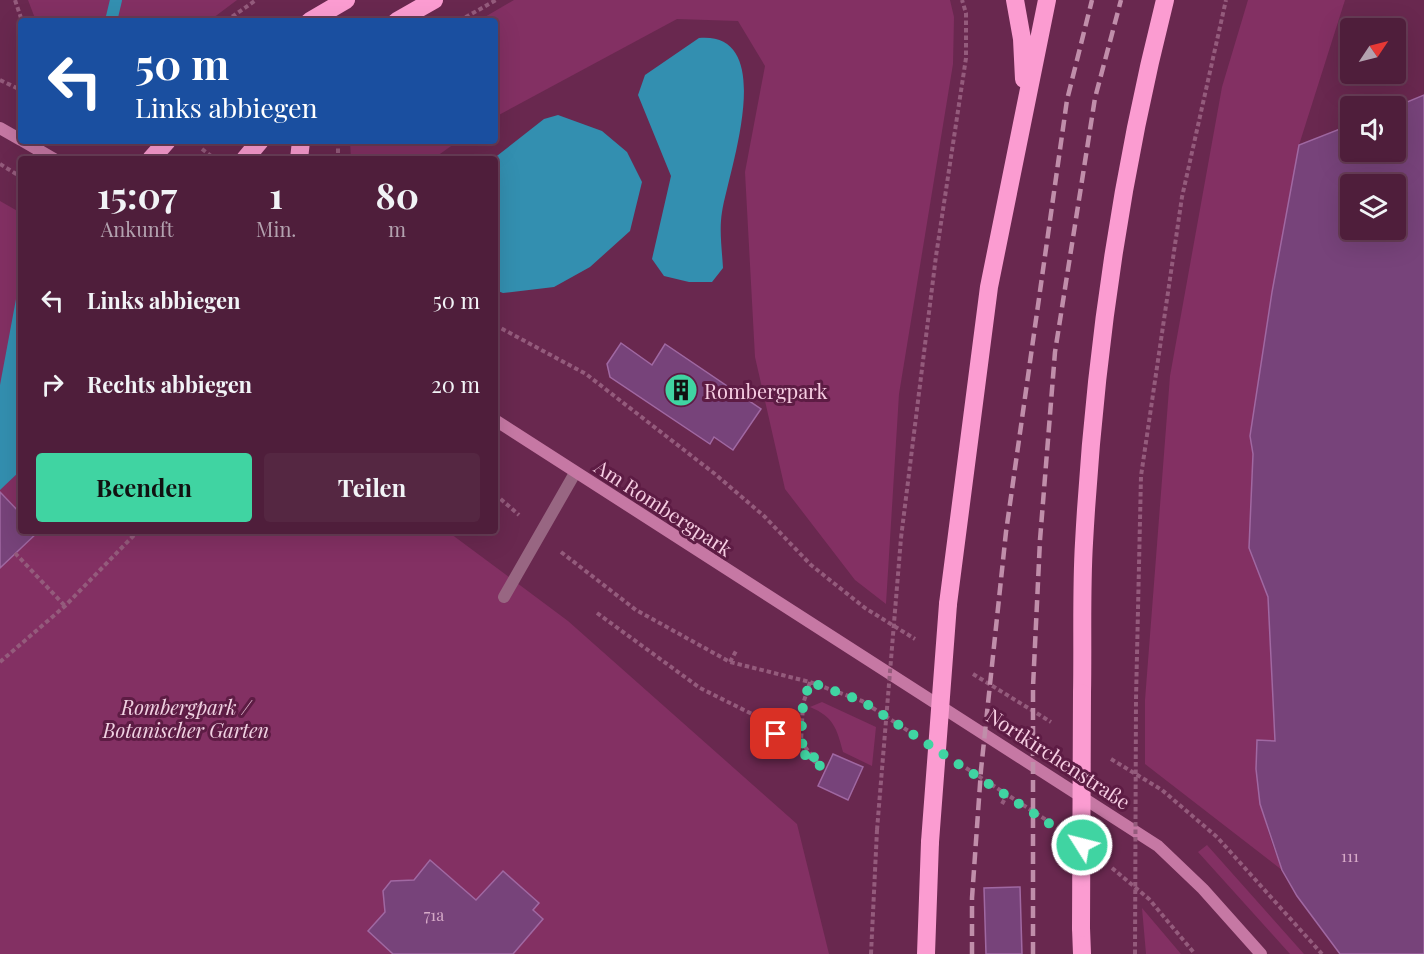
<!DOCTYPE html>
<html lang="de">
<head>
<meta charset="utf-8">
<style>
  :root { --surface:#4f1e3b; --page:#552742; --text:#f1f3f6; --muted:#b3a2af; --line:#663c55; --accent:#40d4a2 }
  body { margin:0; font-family:"Playfair Display",serif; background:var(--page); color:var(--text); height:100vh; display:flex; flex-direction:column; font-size:22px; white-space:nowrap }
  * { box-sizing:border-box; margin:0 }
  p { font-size:20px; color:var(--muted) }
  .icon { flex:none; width:33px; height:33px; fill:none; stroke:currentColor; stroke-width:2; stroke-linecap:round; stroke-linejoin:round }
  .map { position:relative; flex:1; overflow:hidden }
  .drawer { position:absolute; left:18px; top:156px; width:480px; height:378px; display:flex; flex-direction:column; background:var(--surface); border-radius:6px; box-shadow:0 6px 24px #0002,0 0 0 2px var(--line) }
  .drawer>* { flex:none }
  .guide { position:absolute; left:18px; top:18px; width:480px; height:126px; border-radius:6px; box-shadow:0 6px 24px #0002,0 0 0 2px var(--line); background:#1a4fa0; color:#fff; overflow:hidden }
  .needle { width:39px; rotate:55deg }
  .tools { position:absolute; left:1340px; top:18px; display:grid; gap:12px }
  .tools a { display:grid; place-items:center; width:66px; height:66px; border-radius:6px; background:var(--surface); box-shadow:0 6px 24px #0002,0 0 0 2px var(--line); font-size:30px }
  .pin { position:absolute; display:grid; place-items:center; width:51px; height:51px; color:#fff; margin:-26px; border-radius:12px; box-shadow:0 3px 9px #0006 }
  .me { position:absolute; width:66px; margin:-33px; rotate:306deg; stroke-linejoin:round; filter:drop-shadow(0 0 4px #0008) }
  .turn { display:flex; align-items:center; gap:21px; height:126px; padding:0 18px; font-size:27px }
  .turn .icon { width:78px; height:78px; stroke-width:2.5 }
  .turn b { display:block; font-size:42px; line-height:51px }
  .eta { display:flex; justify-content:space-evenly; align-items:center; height:102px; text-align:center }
  .eta b { font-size:36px; font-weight:700; line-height:42px }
  .button { display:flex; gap:12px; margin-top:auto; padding:12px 18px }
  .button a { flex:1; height:69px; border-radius:6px; background:var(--accent); color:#111; font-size:24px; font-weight:700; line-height:69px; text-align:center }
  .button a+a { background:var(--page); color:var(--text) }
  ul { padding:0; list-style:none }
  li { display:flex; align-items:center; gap:18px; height:84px; padding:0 18px }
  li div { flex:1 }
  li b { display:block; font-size:22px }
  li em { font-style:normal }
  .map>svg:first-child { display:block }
  .green { fill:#833063 }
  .water { fill:#338fb0 }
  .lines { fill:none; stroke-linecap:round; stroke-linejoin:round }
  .stream { stroke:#338fb0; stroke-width:12 }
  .building { fill:#77437a; stroke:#a068a2; stroke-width:1.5; fill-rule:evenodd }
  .path { stroke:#945b7c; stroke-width:4; stroke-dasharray:4.5 3; stroke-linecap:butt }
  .street { stroke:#986682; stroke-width:12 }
  .secondary { stroke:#c678a4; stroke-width:12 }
  .highway { stroke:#fb9cd1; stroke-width:18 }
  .rail { stroke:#c08eaa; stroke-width:4.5; stroke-dasharray:12 6; stroke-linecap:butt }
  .path-bridge { stroke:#945b7c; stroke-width:4; stroke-dasharray:4.5 3; stroke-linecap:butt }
  .highway-bridge { stroke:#fb9cd1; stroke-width:18 }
  .route { stroke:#40d4a2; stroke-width:10; stroke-dasharray:0 18 }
  .labels { text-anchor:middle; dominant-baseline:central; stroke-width:6; stroke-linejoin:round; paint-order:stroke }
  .number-label { font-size:16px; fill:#d6aac8 }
  .poi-label { font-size:20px; fill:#f6cde2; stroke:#5d1c44; text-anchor:start }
  .street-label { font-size:20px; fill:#f6cde2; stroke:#5d1c44 }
  .park-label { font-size:20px; font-style:italic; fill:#f0d2e2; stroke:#5d1c44 }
</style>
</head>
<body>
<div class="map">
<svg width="1424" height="954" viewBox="0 0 1424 954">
  <rect width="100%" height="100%" fill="#69284f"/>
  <path class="green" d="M28,0H237L209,21H36Z
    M514,0H950L954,17L953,64L899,394L886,604L855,580L785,489L755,357L745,172L765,66L738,21L677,19L495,117V21H478Z
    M1248,0H1345L1299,145L1272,292L1250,436L1253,454L1249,548L1268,597L1275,741L1257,740C1255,787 1264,826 1282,870L1145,764V700L1170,376L1222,87Z
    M350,141H458L433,159H351Z
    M0,201L21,213V531H447L568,621L797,824L829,954H0Z
    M822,702L876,727L872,766L843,752C837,729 834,717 810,707Z
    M1207,845L1304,954H1290L1198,852Z
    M1142,908L1181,954H1146Z"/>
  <path class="water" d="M699,38C780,31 728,173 722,212C719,230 722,250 723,268L712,282H689L664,276L652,259L671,176L638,95L645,75Z
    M558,115L602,131L627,152L642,182L630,231L590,267L554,287L503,293L495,290L493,159L544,119Z
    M19,283L21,470L0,490V385Z"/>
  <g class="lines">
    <path class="stream" d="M111,21L116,0"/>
  </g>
  <path class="building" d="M1424,95V954H1340L1297,896L1282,870L1260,804L1256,769L1257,740L1275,741L1268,597L1249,548L1253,454L1250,436L1272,292L1299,145L1350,125V152H1395V107ZM1350,184H1395V230H1350Z
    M621,343L652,365L665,344L761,409L733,450L714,437L710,444L610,377L607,364Z
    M0,492L21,514V531L38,532L0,568Z
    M833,754L863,767L848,800L818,786Z
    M430,860L476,900L503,871L539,903L533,910L543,919L513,954H393L368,931L385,912L383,891L391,881L414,880Z
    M1020,887L1022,954H986L984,888Z"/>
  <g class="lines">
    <path class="path" d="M15,0L22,21
      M226,21L256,0
      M459,21L496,0
      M0,80L21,90
      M338,141V159
      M202,149L215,159
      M0,164L21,177
      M495,325L586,374L715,474L764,516L811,565L865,608L915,639
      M495,494L519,515
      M901,538L936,256L966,58V13L962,0
      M561,552L636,610L730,662L810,682L862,701L910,732
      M15,553L65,606
      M597,613L700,688L754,715L823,768
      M0,662L65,606L138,531
      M730,662L736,651
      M973,674L1051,722
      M810,682L803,704L801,742L818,763
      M1136,699L1141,476L1182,197L1226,0
      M1111,759L1162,790L1217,837L1322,954
      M966,768L1051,823
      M1002,804L1007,795
      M1112,868L1149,899L1195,954
      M871,954L877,830"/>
    <path class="street" d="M504,597L575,473"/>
    <path class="secondary" d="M0,128L21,140
      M23,141L54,159
      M495,420L1158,846L1203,889L1261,954"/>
    <path class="highway" d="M1015,0L1022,39L1024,79
      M310,21L346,0
      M397,21L434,0
      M151,159L167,141
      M245,159L260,141
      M299,159L301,141
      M948,604L989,287L1047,0
      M1082,693C1083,643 1081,593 1084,543C1094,361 1120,177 1165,0
      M1081,928L1082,954
      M926,954L930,842"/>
    <path class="rail" d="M972,954V898L981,770L1006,532L1067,100L1092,0
      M1033,954V687L1040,540L1055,352L1095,98L1121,0"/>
    <path class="path-bridge" d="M877,830L901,538
      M1135,954L1136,699"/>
    <path class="highway-bridge" d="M930,842L948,604
      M1081,928L1082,693"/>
  </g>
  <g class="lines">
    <path class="route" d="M776,734L823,768L801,742L803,704L810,682L862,701L1082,845"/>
  </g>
  <defs>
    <symbol id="building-disc" viewBox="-11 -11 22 22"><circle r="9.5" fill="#40d4a2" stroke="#5d1c44"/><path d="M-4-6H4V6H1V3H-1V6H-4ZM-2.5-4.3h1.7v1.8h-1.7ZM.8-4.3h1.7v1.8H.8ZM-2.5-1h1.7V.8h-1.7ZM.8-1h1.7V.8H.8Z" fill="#111"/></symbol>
  </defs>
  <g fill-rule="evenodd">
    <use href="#building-disc" x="662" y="371" width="38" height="38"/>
  </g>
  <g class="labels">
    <g class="number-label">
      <text x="1350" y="855">111</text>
      <text x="434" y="914">71a</text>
    </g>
    <g class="poi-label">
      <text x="704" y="390">Rombergpark</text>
    </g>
    <g class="street-label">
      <text transform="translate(664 507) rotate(33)">Am Rombergpark</text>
      <text transform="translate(1059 758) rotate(33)">Nortkirchenstraße</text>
    </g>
    <g class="park-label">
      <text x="186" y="706">Rombergpark /<tspan x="186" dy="23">Botanischer Garten</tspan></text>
    </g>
  </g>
</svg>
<div class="tools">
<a><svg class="needle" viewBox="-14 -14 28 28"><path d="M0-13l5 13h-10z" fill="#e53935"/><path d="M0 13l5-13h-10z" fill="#b3a2af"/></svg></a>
<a><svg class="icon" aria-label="sound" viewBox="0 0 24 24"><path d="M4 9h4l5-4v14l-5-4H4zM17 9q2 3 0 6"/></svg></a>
<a><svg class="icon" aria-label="layers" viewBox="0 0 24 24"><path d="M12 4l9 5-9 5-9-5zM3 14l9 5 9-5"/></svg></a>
</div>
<div class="pin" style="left:776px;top:734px;background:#d93025"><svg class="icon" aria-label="arrive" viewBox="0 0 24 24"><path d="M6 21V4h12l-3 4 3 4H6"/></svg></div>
<svg class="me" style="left:1082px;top:845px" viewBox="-20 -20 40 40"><circle r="17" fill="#40d4a2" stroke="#fff" stroke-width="3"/><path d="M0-11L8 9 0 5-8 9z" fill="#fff"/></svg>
<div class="guide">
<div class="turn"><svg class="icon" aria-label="left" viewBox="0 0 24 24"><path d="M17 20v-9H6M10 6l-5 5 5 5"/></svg><div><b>50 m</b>Links abbiegen</div></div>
</div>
<section class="drawer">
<div class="eta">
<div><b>15:07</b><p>Ankunft</p></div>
<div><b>1</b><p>Min.</p></div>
<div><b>80</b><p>m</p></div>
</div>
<ul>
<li><svg class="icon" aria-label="left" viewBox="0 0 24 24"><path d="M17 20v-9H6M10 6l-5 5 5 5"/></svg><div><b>Links abbiegen</b></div><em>50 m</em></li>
<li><svg class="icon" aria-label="right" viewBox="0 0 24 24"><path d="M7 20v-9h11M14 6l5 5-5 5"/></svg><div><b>Rechts abbiegen</b></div><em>20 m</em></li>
</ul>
<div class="button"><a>Beenden</a><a>Teilen</a></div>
</section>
</div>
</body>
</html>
